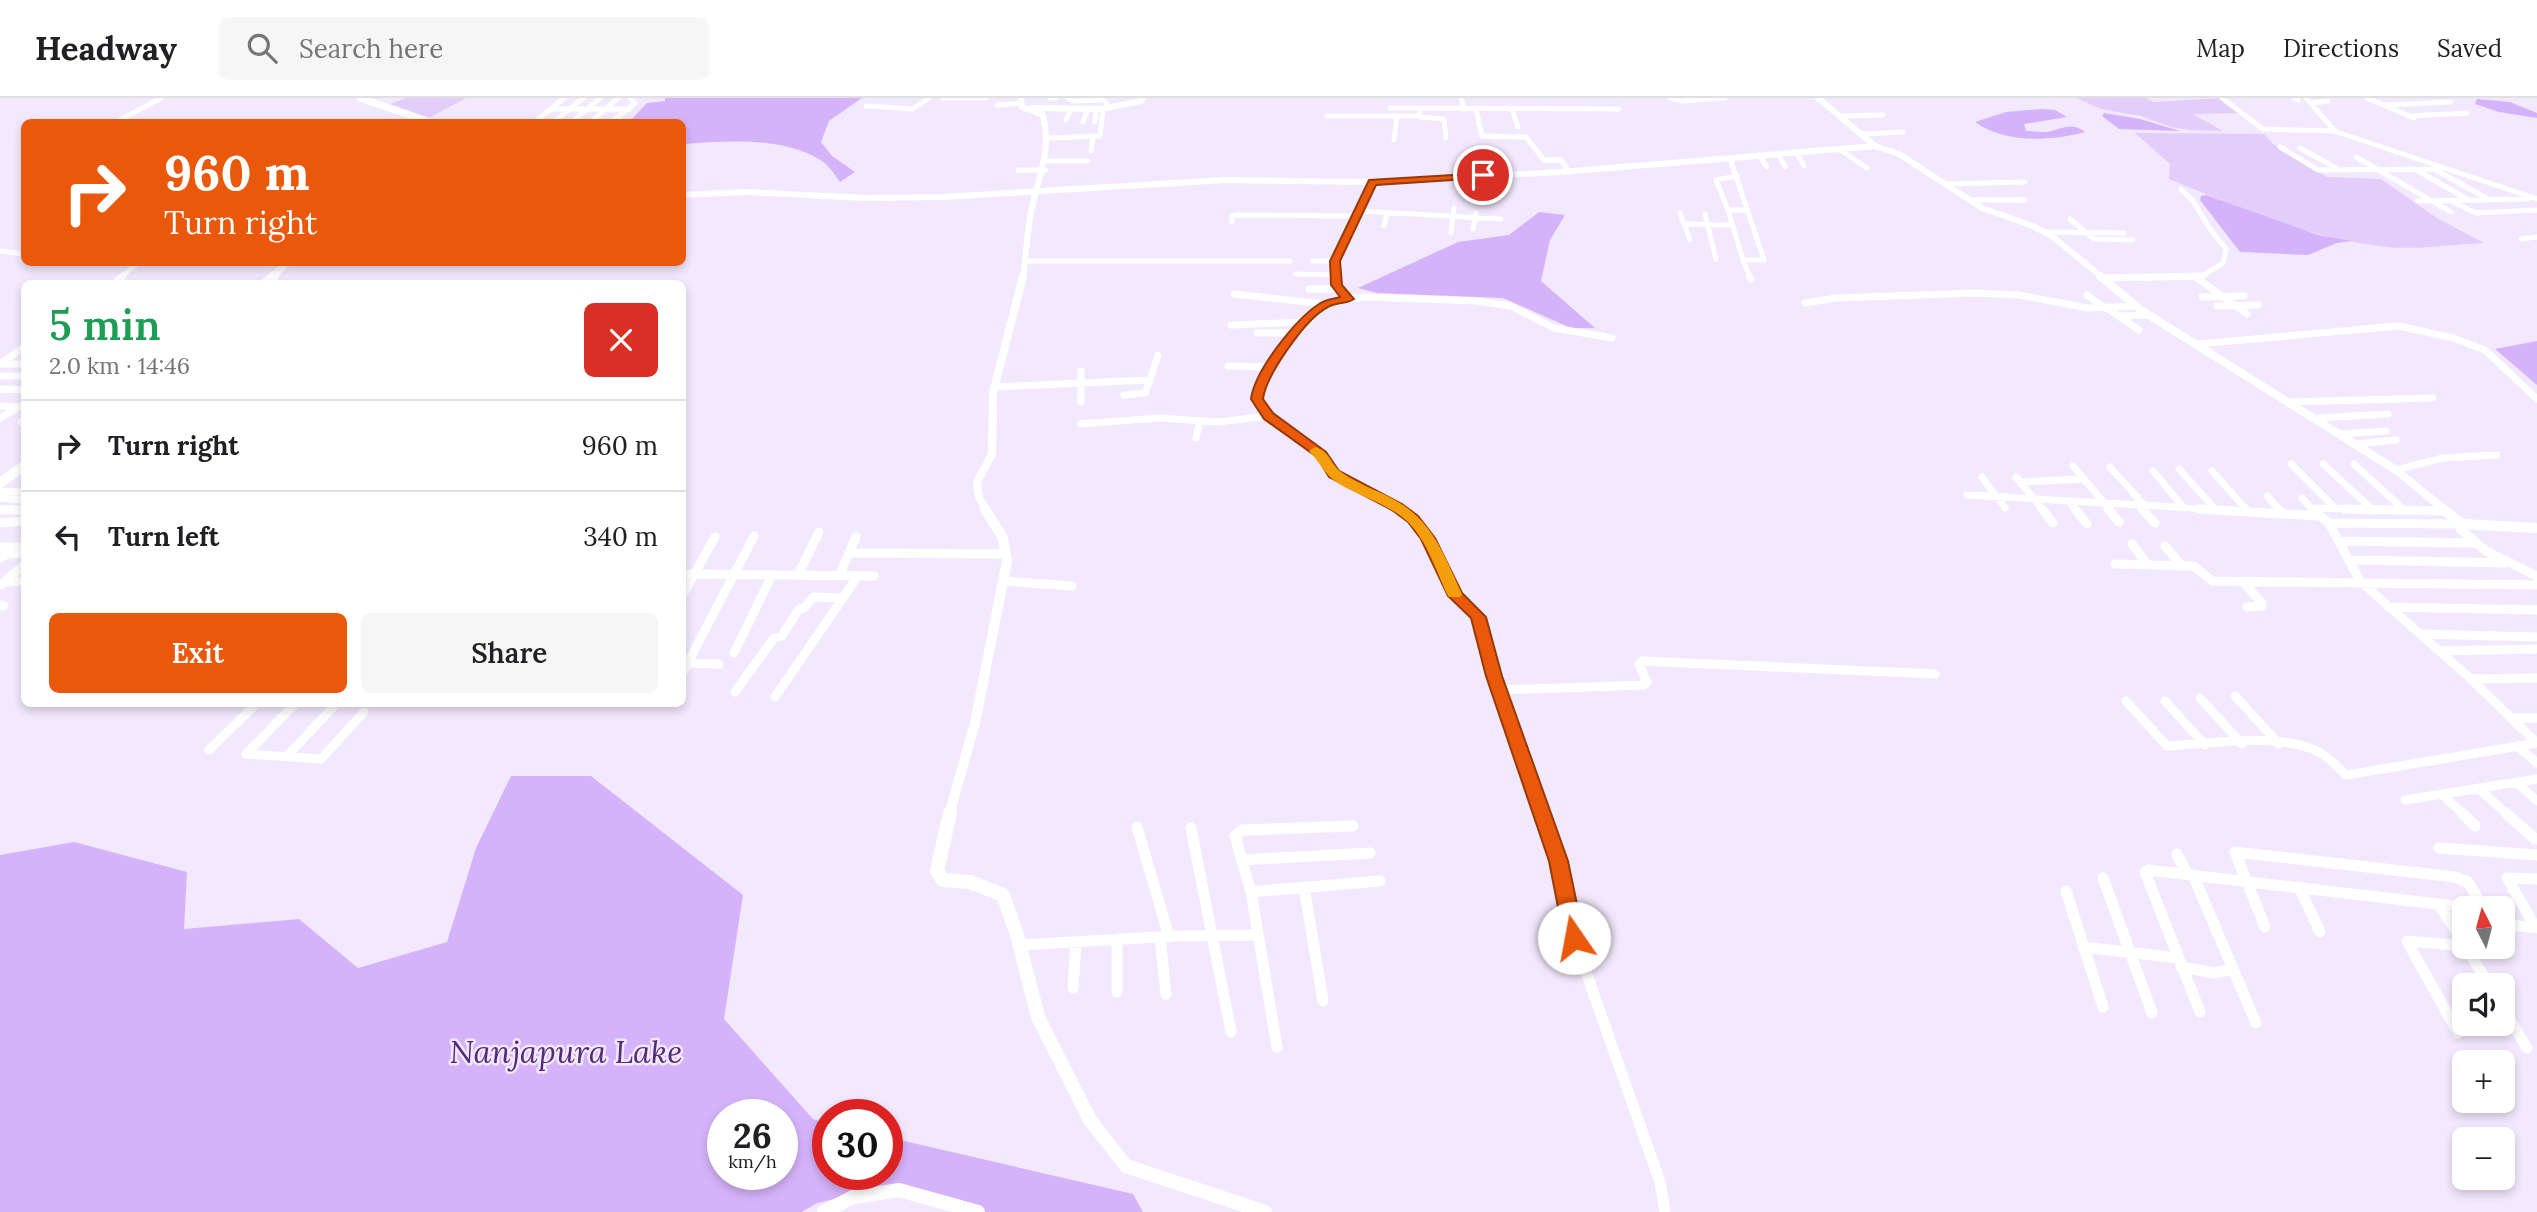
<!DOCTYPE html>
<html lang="en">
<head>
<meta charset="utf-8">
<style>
  :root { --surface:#fff; --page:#f6f6f6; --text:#202124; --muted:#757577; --line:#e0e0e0; --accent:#ea580c }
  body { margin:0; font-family:Lora,serif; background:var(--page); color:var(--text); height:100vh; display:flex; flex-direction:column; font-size:26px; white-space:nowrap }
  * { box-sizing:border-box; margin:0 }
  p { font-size:23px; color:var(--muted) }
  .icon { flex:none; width:38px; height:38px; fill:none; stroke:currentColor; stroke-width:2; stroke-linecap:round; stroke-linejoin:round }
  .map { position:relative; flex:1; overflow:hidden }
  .details { position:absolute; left:21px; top:182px; width:665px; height:427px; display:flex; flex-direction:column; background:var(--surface); border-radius:10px; box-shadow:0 4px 10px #0003 }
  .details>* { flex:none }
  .guide { position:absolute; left:21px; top:21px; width:665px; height:147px; border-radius:10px; box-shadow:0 4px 10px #0003; background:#ea580c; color:#fff; overflow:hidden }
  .needle { width:46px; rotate:354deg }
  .fabs { position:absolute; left:2452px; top:798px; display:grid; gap:14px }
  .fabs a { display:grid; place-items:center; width:63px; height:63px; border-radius:10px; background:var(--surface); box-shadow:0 4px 10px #0003; font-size:35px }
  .speed { position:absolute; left:707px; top:1001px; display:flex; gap:14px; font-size:35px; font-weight:700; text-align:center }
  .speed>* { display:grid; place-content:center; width:91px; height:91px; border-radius:50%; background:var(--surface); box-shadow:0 4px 10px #0003; line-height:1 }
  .speed small { font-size:18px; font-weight:400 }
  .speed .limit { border:10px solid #d22; background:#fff; color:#111 }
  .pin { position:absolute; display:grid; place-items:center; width:60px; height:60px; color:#fff; margin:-30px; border:4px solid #fff; border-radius:50%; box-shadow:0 2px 7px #0007 }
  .me { position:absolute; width:77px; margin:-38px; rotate:348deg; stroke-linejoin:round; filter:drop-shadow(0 0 5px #0008) }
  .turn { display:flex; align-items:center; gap:24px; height:147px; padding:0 28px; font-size:32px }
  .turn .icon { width:91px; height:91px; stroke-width:2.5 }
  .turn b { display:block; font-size:49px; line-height:60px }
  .round { display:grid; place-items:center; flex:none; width:74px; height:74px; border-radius:10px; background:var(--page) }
  .overview { display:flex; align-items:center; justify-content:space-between; height:119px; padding:0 28px }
  h1 { font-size:42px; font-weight:600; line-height:52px; color:#1e9e55 }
  .primary-button { display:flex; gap:14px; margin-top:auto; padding:14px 28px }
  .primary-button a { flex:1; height:80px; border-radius:10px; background:var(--accent); color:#fff; font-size:28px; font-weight:600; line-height:80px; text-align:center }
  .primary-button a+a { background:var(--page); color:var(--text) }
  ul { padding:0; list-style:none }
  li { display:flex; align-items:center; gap:21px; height:91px; padding:0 28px; border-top:2px solid var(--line) }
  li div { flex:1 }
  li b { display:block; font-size:26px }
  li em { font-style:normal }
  header { display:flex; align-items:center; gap:42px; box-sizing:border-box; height:98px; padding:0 35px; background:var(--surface); border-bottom:2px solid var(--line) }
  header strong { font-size:33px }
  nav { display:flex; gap:38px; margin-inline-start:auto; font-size:24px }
  .search { width:490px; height:63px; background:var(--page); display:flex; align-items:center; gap:18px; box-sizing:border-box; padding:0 24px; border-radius:10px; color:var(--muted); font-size:26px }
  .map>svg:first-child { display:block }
  .green { fill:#e3cdfb }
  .water { fill:#d5b3fa; fill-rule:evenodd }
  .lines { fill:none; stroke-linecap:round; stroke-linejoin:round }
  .minor-far3 { stroke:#fff; stroke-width:5 }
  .minor-far2 { stroke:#fff; stroke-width:7 }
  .minor-far1 { stroke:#fff; stroke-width:9 }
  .minor { stroke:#fff; stroke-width:11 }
  .tertiary-far3 { stroke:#fff; stroke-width:6 }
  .tertiary-far2 { stroke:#fff; stroke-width:8 }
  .tertiary-far1 { stroke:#fff; stroke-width:10 }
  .tertiary { stroke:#fff; stroke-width:14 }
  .secondary-far1 { stroke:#fff; stroke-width:7 }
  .secondary { stroke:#fff; stroke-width:10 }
  .route { fill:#ea580c; stroke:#983908; stroke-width:2 }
  .slow { fill:#f59e0b }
  .labels { text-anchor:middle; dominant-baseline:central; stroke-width:5; stroke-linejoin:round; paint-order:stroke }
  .near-water-label { font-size:32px; font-style:italic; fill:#56297b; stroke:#f3e9fe }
</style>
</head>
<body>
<header>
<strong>Headway</strong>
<div class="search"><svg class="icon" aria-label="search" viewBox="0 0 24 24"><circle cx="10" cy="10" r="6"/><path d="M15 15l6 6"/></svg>Search here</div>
<nav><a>Map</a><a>Directions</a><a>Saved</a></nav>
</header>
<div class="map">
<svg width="2537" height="1114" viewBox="0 0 2537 1114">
  <rect width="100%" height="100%" fill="#f3e9fe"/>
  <path class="green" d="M406,0H466L429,20L390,6Z
    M2077,0H2146L2154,4L2220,0L2240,15L2193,16L2223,33L2189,32L2171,29L2141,18L2101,11Z
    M2135,35L2264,36L2273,46L2327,79L2381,81L2437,120L2484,145C2453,146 2419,152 2388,149C2312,142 2238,109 2169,81L2170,66Z"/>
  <path class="water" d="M665,0H862L829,23L821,44L832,58L855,74L840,84C835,77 829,68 822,63C782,38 728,43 683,46L682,24H629L647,5L665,3Z
    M2477,1L2510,4L2537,15V20L2499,14L2475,6Z
    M2041,11L2055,12L2067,19L2024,26L2026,33C2032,33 2039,34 2045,34C2059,33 2071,22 2085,34C2050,43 2006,46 1975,24L2006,14Z
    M2104,15L2140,21L2180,33L2119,31L2102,18Z
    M2206,97L2318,137L2352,143L2337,145L2308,157L2240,154L2200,102L2201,98Z
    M1539,114L1565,117L1550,142L1541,183L1595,230H1571L1503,200L1377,195L1358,190L1458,144L1509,137Z
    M2537,243V287L2495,251Z
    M511,678H591L743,797L724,921L813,1021L828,1025V1076H887V1039L1133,1096L1143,1114H984L889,1089L817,1105L802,1114H0V757L74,744L187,774L184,831L299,821L358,870L447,844L476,750ZM723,1017H782V1076H723Z"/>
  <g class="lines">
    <path class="minor-far3" d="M943,0H986
      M1050,0H1055
      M1068,0L1073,3L1104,2L1109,9
      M1461,0L1464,11
      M1670,0L1681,3L1725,0
      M2222,0L2263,31L2334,33L2537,101
      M2294,0L2298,2
      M2306,0L2336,34
      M2367,0L2414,20
      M2311,5L2328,3
      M997,7L1021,5
      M2384,7L2451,4
      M866,8L913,11L929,0
      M1390,10L1619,11
      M551,11H629
      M1476,11L1482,38L1526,39L1544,62H1561L1569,74
      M1512,11L1518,29
      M1420,15L1419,19L1444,21L1446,40
      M1327,18H1418
      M1840,18L1883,17
      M2409,18L2467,15
      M1066,22L1071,11
      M116,24L161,0
      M535,24L564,0
      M554,24L583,0
      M572,24L600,0
      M591,24L618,0
      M612,24L635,5L630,0
      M1083,24L1088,11
      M1095,24L1096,11
      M1862,36L1903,34
      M1048,40L1100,38L1103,10
      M1394,42L1397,18
      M2280,49L2318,72L2440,71
      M2300,50L2338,71
      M1839,51L1867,70
      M1091,53L1093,39
      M1796,54L1804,68
      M1778,56L1785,69
      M1759,57L1767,69
      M2356,59L2451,114
      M1730,60L1764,162H1743L1728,112H1748
      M1047,63H1088
      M2434,71L2488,101
      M1018,72H1046
      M2418,73L2467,101
      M1944,86L2025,84
      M1969,102H2025
      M2417,103L2528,101
      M2451,103L2476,115L2537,112
      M1728,112L1716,82L1737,78
      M1359,113L1501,121
      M1680,115L1690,142
      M1705,116L1716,161
      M2070,121L2094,141L2133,142
      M1232,124V118L1237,117L1358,118
      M1684,126L1732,127
      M1384,128L1387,115
      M1473,131L1476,115
      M2043,134L2124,135
      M1451,135L1454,110
      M2521,141L2537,139
      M0,153L24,156
      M1743,162L1750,179
      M1025,163H1290
      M1313,163H1335
      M119,164L139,165
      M1295,176L1336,177
      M121,179L138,165
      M1336,179L1340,154L1372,84
      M2137,179L2202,178L2223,165L2226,151L2210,131L2193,103L2181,91"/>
    <path class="minor-far2" d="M1335,178L1340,193L1348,201
      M1749,178L1751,181
      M2194,178L2247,216
      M2105,180L2203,178
      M113,186L123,178
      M1309,191H1338
      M1234,196L1324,206L1363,199L1476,203L1511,208L1554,230L1612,240
      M2087,197L2104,210
      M2202,199L2244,198
      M1805,205L1836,200L1976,195L2019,197L2088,210L2136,208
      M1324,206L1278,257L1257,301L1269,318L1322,357L1334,376L1402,412
      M2217,208L2258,207
      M2107,210L2139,232
      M2120,218L2149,217
      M1231,227L1305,224
      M1257,235H1296
      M2197,246L2399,228L2453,240L2485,252L2537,301
      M0,266L24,249
      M0,266H24
      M1228,268L1271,269
      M1081,273V304
      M0,278H24
      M1150,282L1158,257
      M994,289L1150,282L1145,295L1124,297
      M0,291L24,292
      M2291,304L2433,300
      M0,308L24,309
      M0,320L17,310
      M2317,320L2388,316
      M21,324L24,322
      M1080,326L1160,320L1218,324L1269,318
      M2342,336L2386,333
      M1196,340L1200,323
      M2356,346L2396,342
      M2291,366L2336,411
      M2323,366L2372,411
      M2354,366L2404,412
      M2073,368L2110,412
      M2110,369L2145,408
      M2179,371L2216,412
      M2396,372L2443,360L2497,357
      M2153,373L2184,410
      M2212,373L2247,412
      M1982,379L2005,410
      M2016,379L2043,412
      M2021,384L2084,381
      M0,393L24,394
      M1967,397L2227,412
      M2267,398L2280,412
      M0,400L24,402
      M2302,400L2311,410
      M2069,403L2076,412
      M2138,407L2143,412
      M0,412H24
      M2314,412L2311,410L2421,412"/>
    <path class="minor-far1" d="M1399,411L1413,421L1428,440L1455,497L1478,519L1494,577L1542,717
      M2042,411L2053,425
      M2075,411L2087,426
      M2108,411L2119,424
      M2142,411L2155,425
      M2198,411L2320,418
      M2245,411L2248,414
      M2278,411L2283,416
      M2312,411L2329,425L2360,483L2471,581L2537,645
      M2343,411L2444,413
      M0,412H24
      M0,425L24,423
      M2329,425L2462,426L2460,431L2486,453L2537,478
      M2339,443L2476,445
      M2132,446L2148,467
      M2165,448L2182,468
      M0,449H24
      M849,455L1006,456
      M0,460L7,456L24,455
      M2349,462L2505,465
      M2115,466L2194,468L2212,483L2537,487
      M682,476L874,478
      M798,477L819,434
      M839,478L856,439
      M1003,483L1072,488
      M6,484L24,483
      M2243,484L2262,505V508L2247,509
      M0,487L24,467
      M682,498L715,439
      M0,507L4,508
      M2388,509L2537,512
      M2420,536L2537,539
      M2440,553L2537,551
      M734,555L772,477
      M684,565L719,566
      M682,576L754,438
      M2471,581L2537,580
      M1499,592L1644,587L1647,584L1639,566L1642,563L1935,576
      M735,594L774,540L782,538L798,512L805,509L813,499L843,500
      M2235,598L2279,646
      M775,599L858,478
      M2200,600L2242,646
      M2126,603L2167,648C2209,646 2273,635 2312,651C2326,656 2336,667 2346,677L2537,645
      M2165,603L2205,647
      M295,606L246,656L321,661L364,614
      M2512,620H2537
      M2517,648L2537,665
      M209,652L256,606
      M286,659L336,606
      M2516,684L2537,703
      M2478,690L2508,717
      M2442,696L2464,717
      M2405,702L2537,681"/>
    <path class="minor" d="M1542,715L1558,763L1574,840L1660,1084L1665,1114
      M2462,715L2475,728
      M2506,715L2535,741
      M1137,729L1169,839
      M1191,730L1231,934
      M2439,750L2537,757
      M2177,756L2187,776
      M1242,762L1370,755
      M2193,777L2256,925
      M2103,780L2152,915
      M1304,789L1323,903
      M2299,789L2320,834
      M2066,793L2103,909
      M1251,794L1380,783
      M2438,806L2476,810
      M2449,820L2464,822
      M2502,826L2537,830
      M2265,829L2235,754L2455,779L2468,784L2482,808L2477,810
      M2536,830L2507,780L2537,781
      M1160,839L1166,896
      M1117,841V894
      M1020,847L1177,838L1258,837
      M2083,849L2178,860
      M2466,849L2489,887
      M2181,869L2214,875L2233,871
      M1073,890L1076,844
      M2502,909L2527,950
      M2200,914L2145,774L2148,772L2438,806L2464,845
      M2458,935L2407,843L2464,848
      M1277,949L1251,794L1235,738L1242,732L1353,728"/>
    <path class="tertiary-far3" d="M1021,0L1022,9L1043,17C1052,53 1038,79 1031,114C1027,136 1026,157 1023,179
      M1818,0L1875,48
      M1033,10L1101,11L1141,3L1143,0
      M682,97L745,94L866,100L943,99L1225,82L1367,84L1562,74L1875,48L1899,56L1982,110L2033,128L2053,139L2102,179"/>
    <path class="tertiary-far2" d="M2100,178L2141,212L2396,372L2445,412
      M986,412L979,399L977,384L992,356L993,295L1023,178"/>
    <path class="tertiary-far1" d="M2443,411L2462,426L2537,430
      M949,717L975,625L1007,463L1003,440L985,411"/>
    <path class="tertiary" d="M950,715L937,773L943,782L970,784L1003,797L1017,837L1038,919L1090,1022L1126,1068L1265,1114
      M824,1114L853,1099L899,1092L978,1114"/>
    <path class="secondary-far1" d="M360,0L430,24
      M272,179L288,164"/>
    <path class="secondary" d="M265,186L274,178
      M0,385L24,368"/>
  </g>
  <path class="route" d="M1486,75V79L1483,80L1376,87L1340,163L1342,187L1354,201C1347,206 1337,204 1328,209C1306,220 1266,277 1263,301L1273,315L1326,354L1339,373L1402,406L1418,418L1435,440L1462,495L1486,519L1502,578L1568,763L1584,840L1581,845L1574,847L1567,845L1564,840L1549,763L1486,578L1471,520L1448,498L1421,441L1408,424L1392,412L1329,379L1317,359L1264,321L1251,301C1255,272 1295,222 1319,206C1324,202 1333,201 1340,199L1331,187L1330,163L1369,82Z"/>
  <path class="slow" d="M1315,349C1330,353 1330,366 1341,374C1360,388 1384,394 1403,407C1435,428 1447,464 1462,496L1460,499H1449L1447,496C1436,472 1427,443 1408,424C1388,404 1346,395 1329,378C1322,370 1316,360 1309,353Z"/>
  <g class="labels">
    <g class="near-water-label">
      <text x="566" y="953">Nanjapura Lake</text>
    </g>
  </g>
</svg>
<div class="fabs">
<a><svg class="needle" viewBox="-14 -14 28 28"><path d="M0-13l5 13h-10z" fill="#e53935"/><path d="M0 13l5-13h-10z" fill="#757577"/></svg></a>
<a><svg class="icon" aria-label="sound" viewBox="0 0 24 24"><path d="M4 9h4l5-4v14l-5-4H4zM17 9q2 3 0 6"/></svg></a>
<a>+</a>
<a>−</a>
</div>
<div class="speed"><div>26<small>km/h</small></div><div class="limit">30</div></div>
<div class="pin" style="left:1483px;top:77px;background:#d93025"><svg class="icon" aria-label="arrive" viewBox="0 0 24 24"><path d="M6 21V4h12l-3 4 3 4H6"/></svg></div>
<svg class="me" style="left:1574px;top:840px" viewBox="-20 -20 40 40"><circle r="19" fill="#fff"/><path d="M0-13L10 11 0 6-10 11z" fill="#ea580c"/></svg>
<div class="guide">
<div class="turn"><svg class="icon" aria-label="right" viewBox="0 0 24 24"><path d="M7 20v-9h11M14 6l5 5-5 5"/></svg><div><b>960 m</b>Turn right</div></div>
</div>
<section class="details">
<div class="overview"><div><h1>5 min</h1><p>2.0 km · 14:46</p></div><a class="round" style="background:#d93025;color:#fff"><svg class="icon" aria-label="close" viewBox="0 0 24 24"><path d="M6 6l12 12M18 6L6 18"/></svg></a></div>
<ul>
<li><svg class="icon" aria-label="right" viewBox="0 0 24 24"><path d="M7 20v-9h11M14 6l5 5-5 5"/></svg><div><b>Turn right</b></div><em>960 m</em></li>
<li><svg class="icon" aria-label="left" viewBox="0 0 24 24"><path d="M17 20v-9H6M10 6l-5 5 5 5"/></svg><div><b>Turn left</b></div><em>340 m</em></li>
</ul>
<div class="primary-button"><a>Exit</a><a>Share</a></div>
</section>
</div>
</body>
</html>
